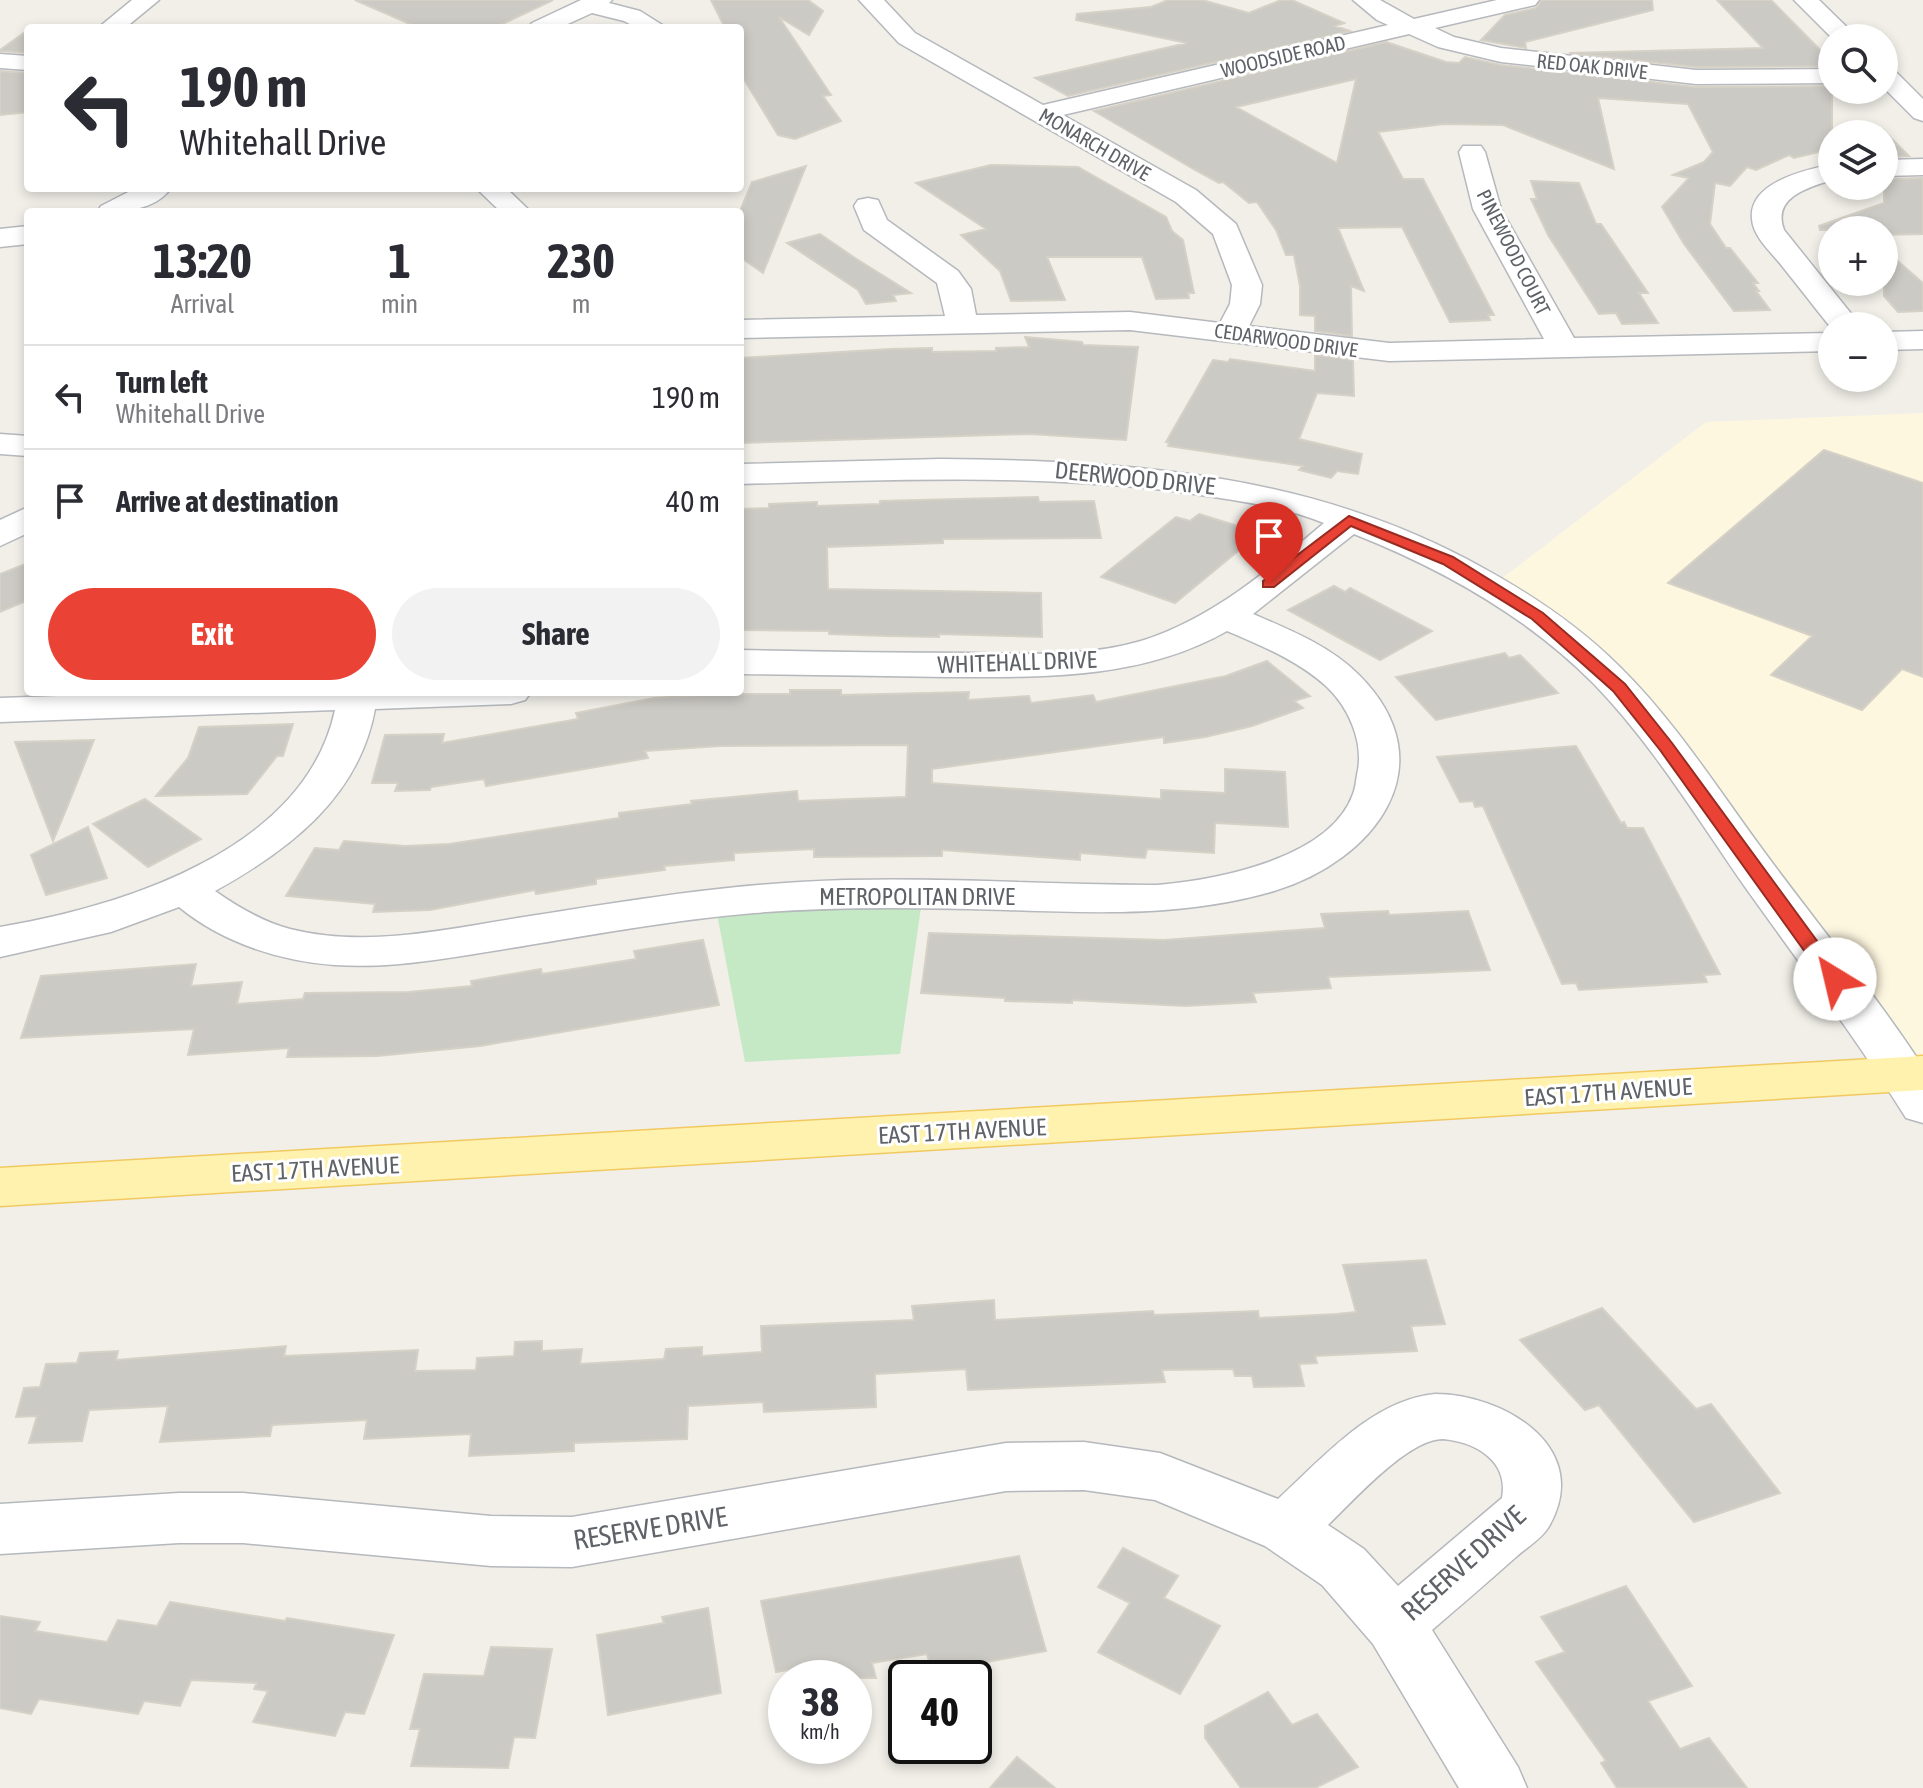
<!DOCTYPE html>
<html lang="en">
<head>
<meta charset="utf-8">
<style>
  :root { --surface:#fff; --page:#f2f2f3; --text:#2b2b33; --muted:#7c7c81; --line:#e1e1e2; --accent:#ea4335 }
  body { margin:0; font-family:"Asap Condensed",sans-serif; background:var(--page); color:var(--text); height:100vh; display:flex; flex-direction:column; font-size:30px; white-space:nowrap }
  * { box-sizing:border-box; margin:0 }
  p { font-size:26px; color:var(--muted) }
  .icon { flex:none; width:44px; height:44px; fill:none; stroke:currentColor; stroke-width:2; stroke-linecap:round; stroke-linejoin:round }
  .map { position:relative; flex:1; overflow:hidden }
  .sheet { position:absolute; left:24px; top:208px; width:720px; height:488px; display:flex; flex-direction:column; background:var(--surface); border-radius:8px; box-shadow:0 4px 12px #0003 }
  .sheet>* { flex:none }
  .banner { position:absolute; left:24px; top:24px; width:720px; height:168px; border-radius:8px; box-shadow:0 4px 12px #0003; background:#fff; color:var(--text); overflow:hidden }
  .fabs { position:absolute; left:1818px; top:24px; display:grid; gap:16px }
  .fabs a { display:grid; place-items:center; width:80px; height:80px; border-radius:50%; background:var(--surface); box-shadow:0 4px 12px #0003; font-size:40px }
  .speed { position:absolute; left:768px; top:1660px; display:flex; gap:16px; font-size:40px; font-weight:700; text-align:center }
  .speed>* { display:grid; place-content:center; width:104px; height:104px; border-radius:50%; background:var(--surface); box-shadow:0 4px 12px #0003; line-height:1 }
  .speed small { font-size:20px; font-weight:400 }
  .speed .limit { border:4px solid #111; border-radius:12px; background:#fff; color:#111 }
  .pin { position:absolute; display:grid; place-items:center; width:68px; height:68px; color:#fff; margin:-82px -34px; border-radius:50% 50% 50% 0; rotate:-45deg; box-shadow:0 0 8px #0007 }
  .pin .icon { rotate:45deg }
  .me { position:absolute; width:88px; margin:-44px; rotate:324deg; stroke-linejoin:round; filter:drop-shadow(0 0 6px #0008) }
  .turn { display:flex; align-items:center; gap:28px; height:168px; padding:0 24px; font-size:36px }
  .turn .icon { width:104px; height:104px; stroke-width:2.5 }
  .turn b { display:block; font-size:56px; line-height:68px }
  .eta { display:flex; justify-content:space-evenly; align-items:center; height:136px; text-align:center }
  .eta b { font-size:48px; font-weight:700; line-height:56px }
  .cta { display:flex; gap:16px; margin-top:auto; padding:16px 24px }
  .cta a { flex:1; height:92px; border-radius:48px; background:var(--accent); color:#fff; font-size:32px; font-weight:700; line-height:92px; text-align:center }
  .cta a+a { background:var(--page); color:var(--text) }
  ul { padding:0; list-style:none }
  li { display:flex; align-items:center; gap:24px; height:104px; padding:0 24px; border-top:2px solid var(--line) }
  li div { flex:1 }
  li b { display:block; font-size:30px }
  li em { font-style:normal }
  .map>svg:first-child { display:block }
  .commercial { fill:#fef7e0 }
  .green { fill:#c5e8c5 }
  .building { fill:#cccac5; stroke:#d6d1c6; stroke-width:2; fill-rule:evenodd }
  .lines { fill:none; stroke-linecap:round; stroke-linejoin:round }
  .minor-casing { stroke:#b5b8bc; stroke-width:3 }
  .major-casing { stroke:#f2c960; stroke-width:3 }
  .minor { fill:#fff; fill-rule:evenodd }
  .major { fill:#fff2af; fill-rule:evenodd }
  .route { fill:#ea4335; stroke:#982c22; stroke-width:2 }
  .labels { text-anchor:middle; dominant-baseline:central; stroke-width:6; stroke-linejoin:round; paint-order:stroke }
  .far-street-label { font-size:20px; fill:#5f6368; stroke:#fff }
  .street-label { font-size:24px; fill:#5f6368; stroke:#fff }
  .near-street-label { font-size:28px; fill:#5f6368; stroke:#fff }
</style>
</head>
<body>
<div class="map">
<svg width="1923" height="1788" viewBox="0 0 1923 1788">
  <rect width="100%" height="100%" fill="#f1efe8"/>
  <path class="commercial" d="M1923,413V1073L1669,751L1492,586L1706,422Z"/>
  <path class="green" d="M923,893L900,1054L745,1062L715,903Z"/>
  <path class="building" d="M355,0H553L494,28H419Z
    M711,0H808L823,11L809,35L779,17L831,95L823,96L841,121L795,139L778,135L740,73V28H725Z
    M1168,0H1202L1249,13L1281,0H1292L1344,23L1335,26L1350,31L1068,96L1035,78L1187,43L1076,20L1077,14L1151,7Z
    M1542,0H1652L1653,10L1525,42L1526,48L1481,40L1505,15L1536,8Z
    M1717,0H1771L1832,62V66L1696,67L1569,53L1763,48Z
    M28,30V53L0,51V50Z
    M1386,42L1446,62L1459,63L1465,57L1501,65L1696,87L1832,86V149L1794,158L1789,155L1756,170L1747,167L1730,186L1715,183L1710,224L1726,248H1730L1758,283H1753L1759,291H1756L1770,310L1734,311L1684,244L1662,207L1689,178L1673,175L1704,162L1713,152L1688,104L1598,98L1614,169L1503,125L1444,124L1378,132L1403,179H1423L1494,315H1488L1490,320L1450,322L1402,227L1338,228L1364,291L1351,286L1352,336L1315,331V316L1300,315V286L1294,255H1286L1276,230L1257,202L1249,203L1223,182L1219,183L1195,170L1094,111ZM1356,79L1337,163L1236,107Z
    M0,71L28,73V112L0,115Z
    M1884,131L1909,156L1884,157Z
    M991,165L1078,167L1166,217L1172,231L1183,240L1194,293H1188L1189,298L1156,299L1142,257H1047L1065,300L1011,301L1000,271L961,235L986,229L916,183Z
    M806,166L763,273L740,257V211L752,182Z
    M1923,178V234L1884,235V230H1820L1819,226L1884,203V179Z
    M1531,181L1579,183L1596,224H1601L1648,293H1639L1658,323L1622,324L1616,313L1599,314L1548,235L1531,199H1537Z
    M820,234L855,258L911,293L893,295L896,301L866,304L858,290L787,243Z
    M1884,249L1923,283V311L1898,312L1884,296Z
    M1025,337L1082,342L1083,345L1138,347L1126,440L1030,434L740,443V358L890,349L932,348V352L996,351V348L1029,347Z
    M1315,355L1353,360L1354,396L1317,393L1299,439L1362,454L1358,474L1337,471L1331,478L1299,470L1303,466L1168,446L1169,442H1166L1213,360L1228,362L1230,359L1315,371Z
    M1824,450L1923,483V677L1902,669L1862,710L1771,675L1812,636L1668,583Z
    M1038,497L1039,502L1094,501L1101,538L943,539V543L827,547L828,589L1041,593L1042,637L939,634V637L887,636L829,634V631L740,630V509L769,508V504L817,502V506L880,504V501Z
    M1199,514L1260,533L1175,603L1101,577L1176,517L1190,521Z
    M28,563V600L0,612V574Z
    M1334,586L1345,592L1350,588L1432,631L1380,660L1288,610Z
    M1505,653L1509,658L1520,655L1558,693L1436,720L1396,677Z
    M1267,661L1310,696L1294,701L1303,708L1252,726L1205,737L1164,743V737L932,769V783L1161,799V790L1225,793V769L1285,772L1288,827L1215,823L1214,853L1147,849L1145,858L1080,853V860L942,850V856L814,857V849L734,853V860L664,866L665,870L596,879V884L536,894L535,890L430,910L373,912L375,904L286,896L315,848L339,850L344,841L405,846L449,844L619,818V813L692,804L691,801L797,791L798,801L906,797L908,745L720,746L645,751L648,758L486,786L484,779L431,787L430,790L395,791L398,783H372L385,735L444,734L442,743L578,719L576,713L654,698L720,694H790V690H841V695L969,692L968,700L1029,696L1031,703L1093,695L1096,702L1226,676Z
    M293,724L283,756H277L247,794L156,796L188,758L199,727Z
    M94,740L68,805L53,841L15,742Z
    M1576,746L1621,823L1624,822L1627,828H1643L1720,974L1704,975L1707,982L1579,990L1576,983L1562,984L1483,806L1475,807L1473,801L1460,802L1437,757Z
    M145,799L201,839L148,867L93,824Z
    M88,827L107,878L46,895L31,855Z
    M1388,911L1389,915L1468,911L1490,970L1328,977L1331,988L1253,993L1256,1002L1185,1006L1072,1000V1003L1005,1001V998L921,993L929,933L1164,940L1325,928L1321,914Z
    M703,940L719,1005L480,1046L377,1056L287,1057L289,1048L188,1055L194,1029L21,1038L41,976L196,964L191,986L242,982L237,1004L303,999L305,993L409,992L472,986L471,981L541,969L542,974L636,959L634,951Z
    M1426,1260L1445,1324L1411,1326L1417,1351L1315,1356L1317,1363L1299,1364L1304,1386L1254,1387L1252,1376H1235L1233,1369L1162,1370L1165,1382L968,1390L966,1369L875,1374L876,1407L764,1412L763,1402L688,1406L687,1439L574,1443V1451L469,1456L471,1434L364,1439L367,1420L272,1425L270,1436L160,1442L168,1406L89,1410L82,1441L29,1443L37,1416L16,1417L24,1388L40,1387L46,1364L77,1363L80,1353L118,1351L116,1360L286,1346L284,1356L418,1350L415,1371L476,1370L477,1358L514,1356L515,1342L542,1341V1351L582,1349L580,1364L664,1359L666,1349L702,1347V1356L762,1352L761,1326L914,1320L912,1306L994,1300L995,1320L1153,1311L1154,1315L1258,1311L1259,1318L1337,1314L1356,1312L1343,1265Z
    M1602,1308L1696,1409L1711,1404L1780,1493L1694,1522L1599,1405L1585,1410L1520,1340Z
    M1123,1548L1178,1576L1164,1598L1220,1626L1180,1694L1098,1652L1130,1603L1098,1587Z
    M1019,1556L1046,1651L932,1672L927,1654L872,1663L876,1678H789L788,1670L776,1672L761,1601Z
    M1626,1586L1692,1686L1648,1701L1680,1749L1709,1738L1747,1788H1617L1601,1763L1606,1761L1536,1662L1565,1652L1541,1617Z
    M170,1602L285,1621L287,1618L394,1635L364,1714L345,1712L335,1736L253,1722L268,1691L254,1689L257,1683L191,1680L180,1706L144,1701L138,1714L39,1699L31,1714L0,1708V1616L40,1622L35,1631L107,1642L118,1620L157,1626Z
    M708,1608L721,1693L608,1715L597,1635L664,1623L662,1617Z
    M491,1647L552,1649L535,1738L514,1737L508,1768L411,1766L420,1729H410L424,1674L484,1676Z
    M1268,1692L1292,1725L1317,1714L1358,1767L1315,1788H1241L1205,1738V1726Z
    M1017,1757L1055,1788H990Z"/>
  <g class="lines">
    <defs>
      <path id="minor" d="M132,0H159L125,28H98Z
        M581,0H612L609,3L640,11L667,28H637L624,21L592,13L559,28H528L532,23Z
        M859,0H884L915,33L1043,105L1388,25L1377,20L1353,0H1380L1414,19L1497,0H1539L1535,5L1435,28L1454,37L1501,48L1696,70L1832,69V83L1696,84L1501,62L1438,47L1409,34L1063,115L1196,190L1236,224L1262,285L1260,304L1249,326L1389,343L1544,339L1473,209L1459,152L1463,146H1481L1485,152L1501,209L1574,338L1832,333V351L1389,361L1130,330L740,338V320L945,316L937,283L864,230L854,206L858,200L868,198L878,200L887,220L958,271L971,289L976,315L1130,312L1220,323L1230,304L1232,285L1213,234L1176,202L899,43Z
        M1794,0H1819L1858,38H1832Z
        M0,54L28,56V70L0,68Z
        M1884,67L1893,69L1923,99V121L1914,118L1884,88Z
        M1923,159V175L1884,176V160Z
        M1832,164V180C1806,188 1772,198 1784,230L1861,326H1832V329C1815,308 1799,287 1782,266C1772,253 1753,237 1752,219C1748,182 1806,170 1832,164Z
        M136,188H171C155,211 122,212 97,212L101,206Z
        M476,188H506L531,212H501Z
        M28,226V244L0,247V229Z
        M1923,331V349L1884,350V332Z
        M0,434L28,436V456L0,454Z
        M940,459C1131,461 1315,473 1485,569C1534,596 1580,627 1620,667C1677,723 1721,794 1768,857C1820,927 1876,995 1923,1067V1123L1906,1118C1858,1041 1803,968 1750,894C1700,823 1654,746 1594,684C1527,616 1442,569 1354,534L1253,614C1290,630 1330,646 1359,675C1449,765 1374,861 1274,891C1185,917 1098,913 1007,910C923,908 838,906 754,913C672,920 591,935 511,948C453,957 394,969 335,965C280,961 223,943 179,907L111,932L0,957V927C124,906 305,850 335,710L0,722V698L174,692H531L525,700L511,704L375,709C359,797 289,850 215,891C238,907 263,922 290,929C368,949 453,928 530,916C620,902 710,887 800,882C919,875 1038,885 1157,885C1216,880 1330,859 1353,794C1356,787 1356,778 1358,770C1363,741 1349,708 1327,687C1299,661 1262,646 1227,631C1141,680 1043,677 947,677C878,676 809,675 740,674V650C817,652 894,653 971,653C1027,654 1087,657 1141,641C1211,619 1269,570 1324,523C1282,506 1233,500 1188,493C1040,473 889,480 740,484V464Z
        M28,507V533L0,546V520Z
        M1435,1394C1505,1394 1595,1449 1548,1528C1541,1539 1526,1548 1516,1557C1488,1582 1460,1606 1432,1630L1518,1767L1527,1788H1459L1373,1644L1322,1585L1265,1546L1155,1500L1084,1490L1006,1491L572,1567L491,1566L243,1543H179L0,1554V1504L179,1493H243L491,1516L572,1517L1006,1443L1084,1442L1160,1453L1278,1499C1322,1459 1372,1400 1435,1394ZM1443,1439C1476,1442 1509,1461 1502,1498L1398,1586L1364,1549L1328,1525C1354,1500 1408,1439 1443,1439Z"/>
      <path id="major" d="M1923,1056V1090L0,1206V1168Z"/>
    </defs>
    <use href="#minor" class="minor-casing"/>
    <use href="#major" class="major-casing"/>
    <use href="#minor" class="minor"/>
    <use href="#major" class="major"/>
  </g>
  <path class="route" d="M1349,516L1453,557L1543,613L1625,684L1672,743L1842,975L1844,979L1842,984H1828L1660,750L1613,691L1532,619L1443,564L1351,526L1274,587H1263V581Z"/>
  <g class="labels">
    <g class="far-street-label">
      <text transform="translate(1283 56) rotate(-13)">WOODSIDE ROAD</text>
      <text transform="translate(1592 66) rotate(6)">RED OAK DRIVE</text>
      <text transform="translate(1095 144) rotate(30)">MONARCH DRIVE</text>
      <text transform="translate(1514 252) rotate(63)">PINEWOOD COURT</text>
      <text transform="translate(1286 340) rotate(8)">CEDARWOOD DRIVE</text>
    </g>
    <g class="street-label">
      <text transform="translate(1135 478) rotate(6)">DEERWOOD DRIVE</text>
      <text transform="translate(1017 662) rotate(-2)">WHITEHALL DRIVE</text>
      <text x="917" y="896">METROPOLITAN DRIVE</text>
      <text transform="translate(1608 1092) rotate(-4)">EAST 17TH AVENUE</text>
      <text transform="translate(962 1131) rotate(-3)">EAST 17TH AVENUE</text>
      <text transform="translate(315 1169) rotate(-3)">EAST 17TH AVENUE</text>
    </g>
    <g class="near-street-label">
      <text transform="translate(650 1528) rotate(-9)">RESERVE DRIVE</text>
      <text transform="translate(1463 1563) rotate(-42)">RESERVE DRIVE</text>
    </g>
  </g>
</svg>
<div class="fabs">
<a><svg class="icon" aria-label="search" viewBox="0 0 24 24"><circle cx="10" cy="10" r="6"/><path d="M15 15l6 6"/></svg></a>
<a><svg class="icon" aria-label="layers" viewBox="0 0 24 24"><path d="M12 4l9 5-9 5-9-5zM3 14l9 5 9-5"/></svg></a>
<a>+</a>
<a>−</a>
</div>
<div class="speed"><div>38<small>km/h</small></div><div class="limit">40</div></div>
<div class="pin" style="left:1269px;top:584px;background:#d93025"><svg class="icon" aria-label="arrive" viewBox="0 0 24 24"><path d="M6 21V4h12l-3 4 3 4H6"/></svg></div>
<svg class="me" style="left:1835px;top:979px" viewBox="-20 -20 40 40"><circle r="19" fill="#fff"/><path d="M0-13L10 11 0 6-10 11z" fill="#ea4335"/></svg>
<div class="banner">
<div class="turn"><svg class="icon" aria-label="left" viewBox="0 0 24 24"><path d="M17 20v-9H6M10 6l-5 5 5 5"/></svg><div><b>190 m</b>Whitehall Drive</div></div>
</div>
<section class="sheet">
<div class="eta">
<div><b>13:20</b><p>Arrival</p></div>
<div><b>1</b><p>min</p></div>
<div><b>230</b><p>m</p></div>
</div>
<ul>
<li><svg class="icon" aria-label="left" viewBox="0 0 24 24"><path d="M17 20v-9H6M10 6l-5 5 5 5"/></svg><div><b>Turn left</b><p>Whitehall Drive</p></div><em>190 m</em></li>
<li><svg class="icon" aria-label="arrive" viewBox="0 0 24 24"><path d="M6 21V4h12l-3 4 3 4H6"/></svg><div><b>Arrive at destination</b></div><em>40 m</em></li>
</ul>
<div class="cta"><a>Exit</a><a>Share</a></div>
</section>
</div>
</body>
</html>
